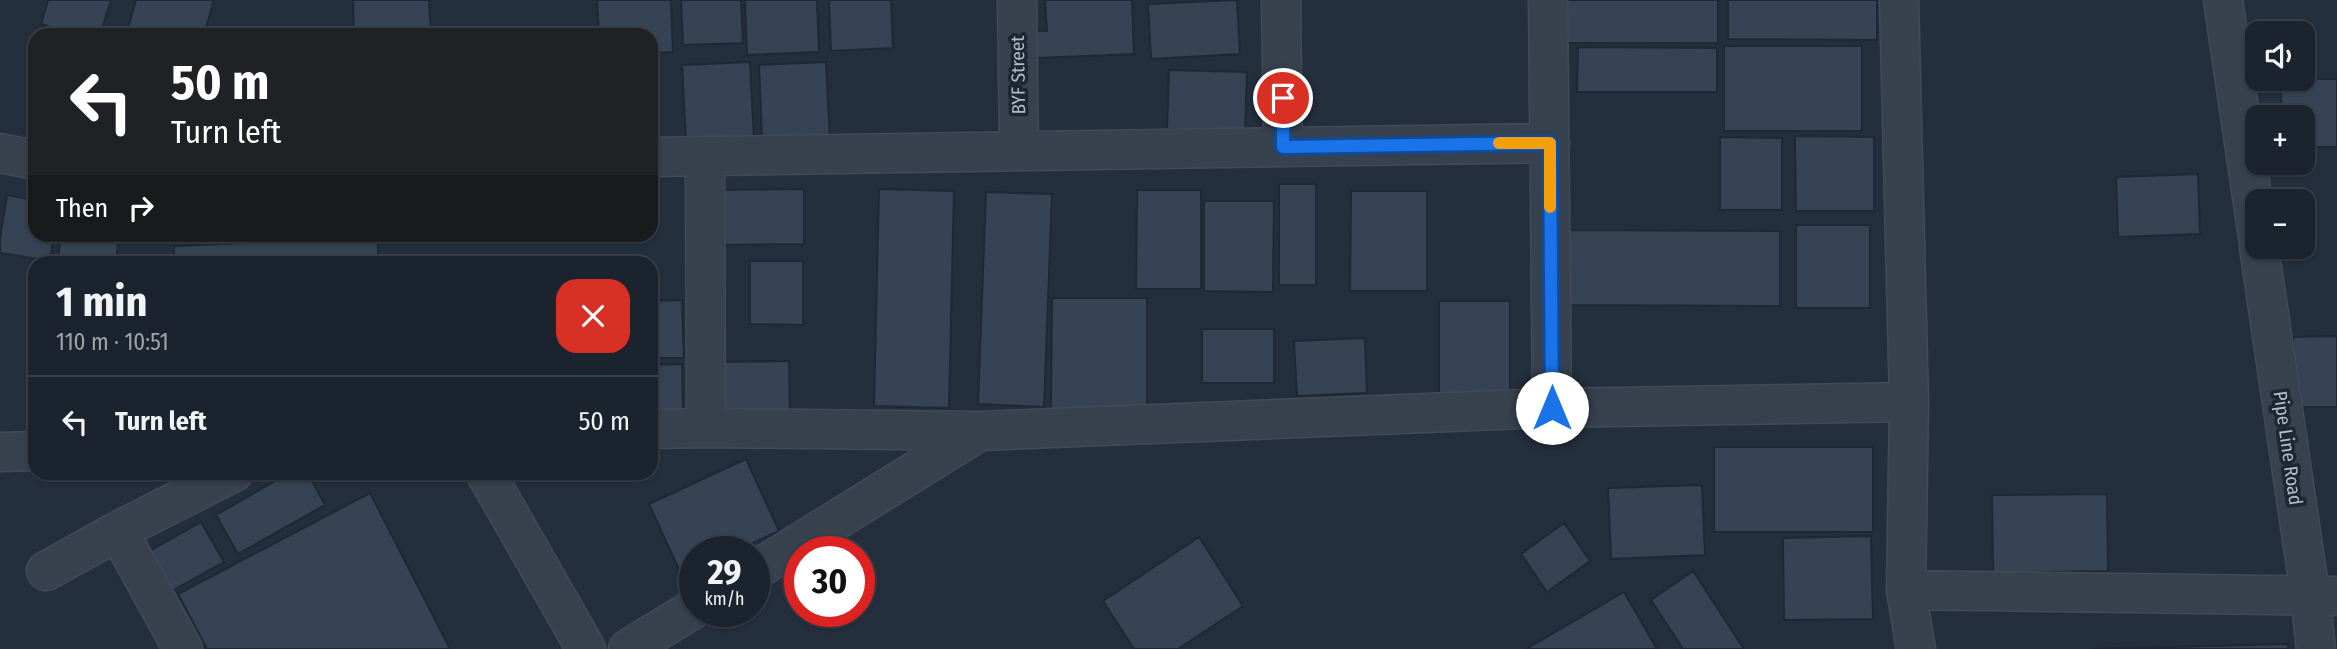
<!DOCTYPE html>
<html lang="en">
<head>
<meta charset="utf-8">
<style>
  :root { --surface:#1b232e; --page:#242b36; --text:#f1f3f6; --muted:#a0a4aa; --line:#39404a }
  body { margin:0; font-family:"Fira Sans Condensed",sans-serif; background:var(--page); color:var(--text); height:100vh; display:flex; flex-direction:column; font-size:26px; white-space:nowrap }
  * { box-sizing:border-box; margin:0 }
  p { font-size:23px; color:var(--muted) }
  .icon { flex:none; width:38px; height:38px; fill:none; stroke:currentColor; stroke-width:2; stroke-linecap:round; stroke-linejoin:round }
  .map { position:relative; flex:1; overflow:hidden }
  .sheet { position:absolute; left:28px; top:256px; width:630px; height:224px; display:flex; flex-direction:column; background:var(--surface); border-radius:21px; box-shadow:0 2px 5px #0004,0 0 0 2px var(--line) }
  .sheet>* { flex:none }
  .guide { position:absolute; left:28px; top:28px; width:630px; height:214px; border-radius:21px; box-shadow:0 2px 5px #0004,0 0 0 2px var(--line); background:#202124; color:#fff; overflow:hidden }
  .tools { position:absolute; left:2245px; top:21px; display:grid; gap:14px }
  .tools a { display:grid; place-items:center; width:70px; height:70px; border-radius:14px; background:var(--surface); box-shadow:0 2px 5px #0004,0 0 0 2px var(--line); font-size:35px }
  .speed { position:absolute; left:679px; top:536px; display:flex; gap:14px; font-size:35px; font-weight:700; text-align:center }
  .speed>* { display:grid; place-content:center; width:91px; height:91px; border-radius:50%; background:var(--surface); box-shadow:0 2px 5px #0004,0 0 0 2px var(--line); line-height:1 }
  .speed small { font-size:18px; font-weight:400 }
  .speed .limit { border:10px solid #d22; background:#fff; color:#111 }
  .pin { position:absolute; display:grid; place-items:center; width:60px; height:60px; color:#fff; margin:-30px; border:4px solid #fff; border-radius:50%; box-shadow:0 2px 7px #0007 }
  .me { position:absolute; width:77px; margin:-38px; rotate:0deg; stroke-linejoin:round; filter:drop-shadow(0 0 5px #0008) }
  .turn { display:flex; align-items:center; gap:24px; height:147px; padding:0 28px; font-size:32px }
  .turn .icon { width:91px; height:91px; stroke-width:2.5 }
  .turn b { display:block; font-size:49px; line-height:60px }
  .then { display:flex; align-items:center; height:66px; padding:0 28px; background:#0003; gap:14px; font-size:26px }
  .round { display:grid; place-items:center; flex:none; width:74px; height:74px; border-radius:21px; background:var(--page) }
  .summary { display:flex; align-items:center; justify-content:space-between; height:119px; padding:0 28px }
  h1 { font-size:42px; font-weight:700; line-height:52px }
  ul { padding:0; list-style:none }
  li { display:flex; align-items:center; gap:21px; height:91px; padding:0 28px; border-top:2px solid var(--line) }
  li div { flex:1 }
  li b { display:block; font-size:26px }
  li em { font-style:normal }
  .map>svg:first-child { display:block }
  .building { fill:#364354; stroke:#1f2835; stroke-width:2 }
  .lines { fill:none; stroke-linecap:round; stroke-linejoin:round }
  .minor-casing { stroke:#414a57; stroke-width:41 }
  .minor { stroke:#38414e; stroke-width:38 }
  .route-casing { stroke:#114b97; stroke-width:18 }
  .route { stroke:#1a73e8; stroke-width:12 }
  .slow { stroke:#f59e0b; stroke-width:12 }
  .labels { text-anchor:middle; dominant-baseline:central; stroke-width:7; stroke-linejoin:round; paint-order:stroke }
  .street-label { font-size:19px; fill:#b4bcc9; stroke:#1d2633 }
</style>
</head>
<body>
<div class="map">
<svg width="2337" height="649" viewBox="0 0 2337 649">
  <rect width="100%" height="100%" fill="#242f3e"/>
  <path class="building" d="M48,0H111L100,35H76L41,24Z
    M136,0H214L204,35H126Z
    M353,0H429L431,35H354Z
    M597,0H671L673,52L651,53V35H599Z
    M681,0H741L743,43L683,45Z
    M745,0H817L819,52L747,55Z
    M829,0H891L893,48L831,51Z
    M1045,0H1132L1134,54L1036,58L1035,31H1047Z
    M1237,0L1240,54L1151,59L1148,4Z
    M1564,0H1718V43H1564Z
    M1728,0H1877V40L1728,39Z
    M1724,46H1862V131H1724Z
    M1578,47L1717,48V92H1577Z
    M750,62L754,140L686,142L682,65Z
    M826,62L830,138L762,141L759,65Z
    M1169,70L1247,72L1245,132L1167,129Z
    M2281,79H2337V147H2303V117H2281Z
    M35,88V120L27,118Z
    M1795,136L1874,137V211H1796Z
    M1720,137L1782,138V210H1720Z
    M2198,174L2200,234L2118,237L2116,177Z
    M1279,184H1316V285H1279Z
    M804,189V244L721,245L720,190Z
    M879,189L954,191L949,408L874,406Z
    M1137,190H1201V289H1136Z
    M1351,191H1427V291H1350Z
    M986,192L1052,194L1044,407L978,404Z
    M7,195L35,200V234H54L50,261L0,253V239Z
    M1204,201H1274L1273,292L1204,291Z
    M1796,225H1870V308H1796Z
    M1560,230L1780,231V306L1560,305Z
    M61,234H119L116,262L58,261Z
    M320,234H362L320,237Z
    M378,237V262H174V246Z
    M750,261H803V325L750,324Z
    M1052,298H1147V409H1051Z
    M682,300L684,358H651V301Z
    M1439,301H1510V399H1439Z
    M1202,329H1274V383H1202Z
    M2337,336V407H2294L2293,337Z
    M1365,338L1367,393L1297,396L1294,341Z
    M789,361L790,415L721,417L720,362Z
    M682,364L683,411H651V365Z
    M1714,447H1873V532H1714Z
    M746,459L779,531L736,551H695V570L682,576L649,504Z
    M291,472H307L325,505L238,554L216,515Z
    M1702,485L1705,555L1611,559L1608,488Z
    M370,493L450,649H207L178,594Z
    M2107,494L2108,571L1993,573L1992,495Z
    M201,522L224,562L172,591L150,551Z
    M1564,523L1590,561L1547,592L1521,554Z
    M1871,536L1873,619L1784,620L1783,538Z
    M1199,537L1243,606L1178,649H1134L1103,601Z
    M1693,571L1744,649H1683L1651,600Z
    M1624,592L1657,649H1526Z
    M2288,644V649H2091Z"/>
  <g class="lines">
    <defs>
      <path id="minor" d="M1017,0L1019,150
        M1281,0L1283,147
        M1548,0L1552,408
        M1899,0L1909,402L1906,590L1916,649
        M2223,0L2258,237
        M0,153L35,160
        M705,156L706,428
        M651,157L1550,143
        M2259,247L2310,594L2316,649
        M651,429L706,428L980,431L1552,408L1909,402
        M0,452L35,451
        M485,472L586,649
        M118,531L234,472
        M46,571L118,531L183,649
        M754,571L980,431
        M1906,590L2337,596
        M628,649L695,608"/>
    </defs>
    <use href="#minor" class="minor-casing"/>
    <use href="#minor" class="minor"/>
  </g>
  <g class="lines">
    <defs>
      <path id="route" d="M1283,98V147L1550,143L1552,408"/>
    </defs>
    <use href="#route" class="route-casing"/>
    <use href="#route" class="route"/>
    <path class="slow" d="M1499,143H1550V207"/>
  </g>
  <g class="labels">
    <g class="street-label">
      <text transform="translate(1018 75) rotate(-91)">BYF Street</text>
      <text transform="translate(2288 448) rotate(82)">Pipe Line Road</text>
    </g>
  </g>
</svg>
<div class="tools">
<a><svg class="icon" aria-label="sound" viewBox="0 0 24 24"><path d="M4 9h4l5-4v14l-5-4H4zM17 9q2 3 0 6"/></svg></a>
<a>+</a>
<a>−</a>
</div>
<div class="speed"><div>29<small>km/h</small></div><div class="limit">30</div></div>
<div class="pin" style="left:1283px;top:98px;background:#d93025"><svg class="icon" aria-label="arrive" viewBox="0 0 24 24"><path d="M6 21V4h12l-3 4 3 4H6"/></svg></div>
<svg class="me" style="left:1552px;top:408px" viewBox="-20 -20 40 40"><circle r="19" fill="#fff"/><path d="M0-13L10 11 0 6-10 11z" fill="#1a73e8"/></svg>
<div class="guide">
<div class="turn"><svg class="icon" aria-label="left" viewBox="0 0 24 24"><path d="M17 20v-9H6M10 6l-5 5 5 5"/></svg><div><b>50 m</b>Turn left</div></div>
<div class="then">Then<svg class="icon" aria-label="right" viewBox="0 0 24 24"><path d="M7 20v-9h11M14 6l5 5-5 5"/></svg></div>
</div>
<section class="sheet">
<div class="summary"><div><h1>1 min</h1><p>110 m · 10:51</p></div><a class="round" style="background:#d93025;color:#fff"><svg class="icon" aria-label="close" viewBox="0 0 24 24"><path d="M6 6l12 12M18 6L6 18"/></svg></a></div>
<ul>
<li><svg class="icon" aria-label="left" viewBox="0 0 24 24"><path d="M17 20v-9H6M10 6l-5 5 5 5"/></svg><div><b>Turn left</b></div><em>50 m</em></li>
</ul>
</section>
</div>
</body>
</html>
